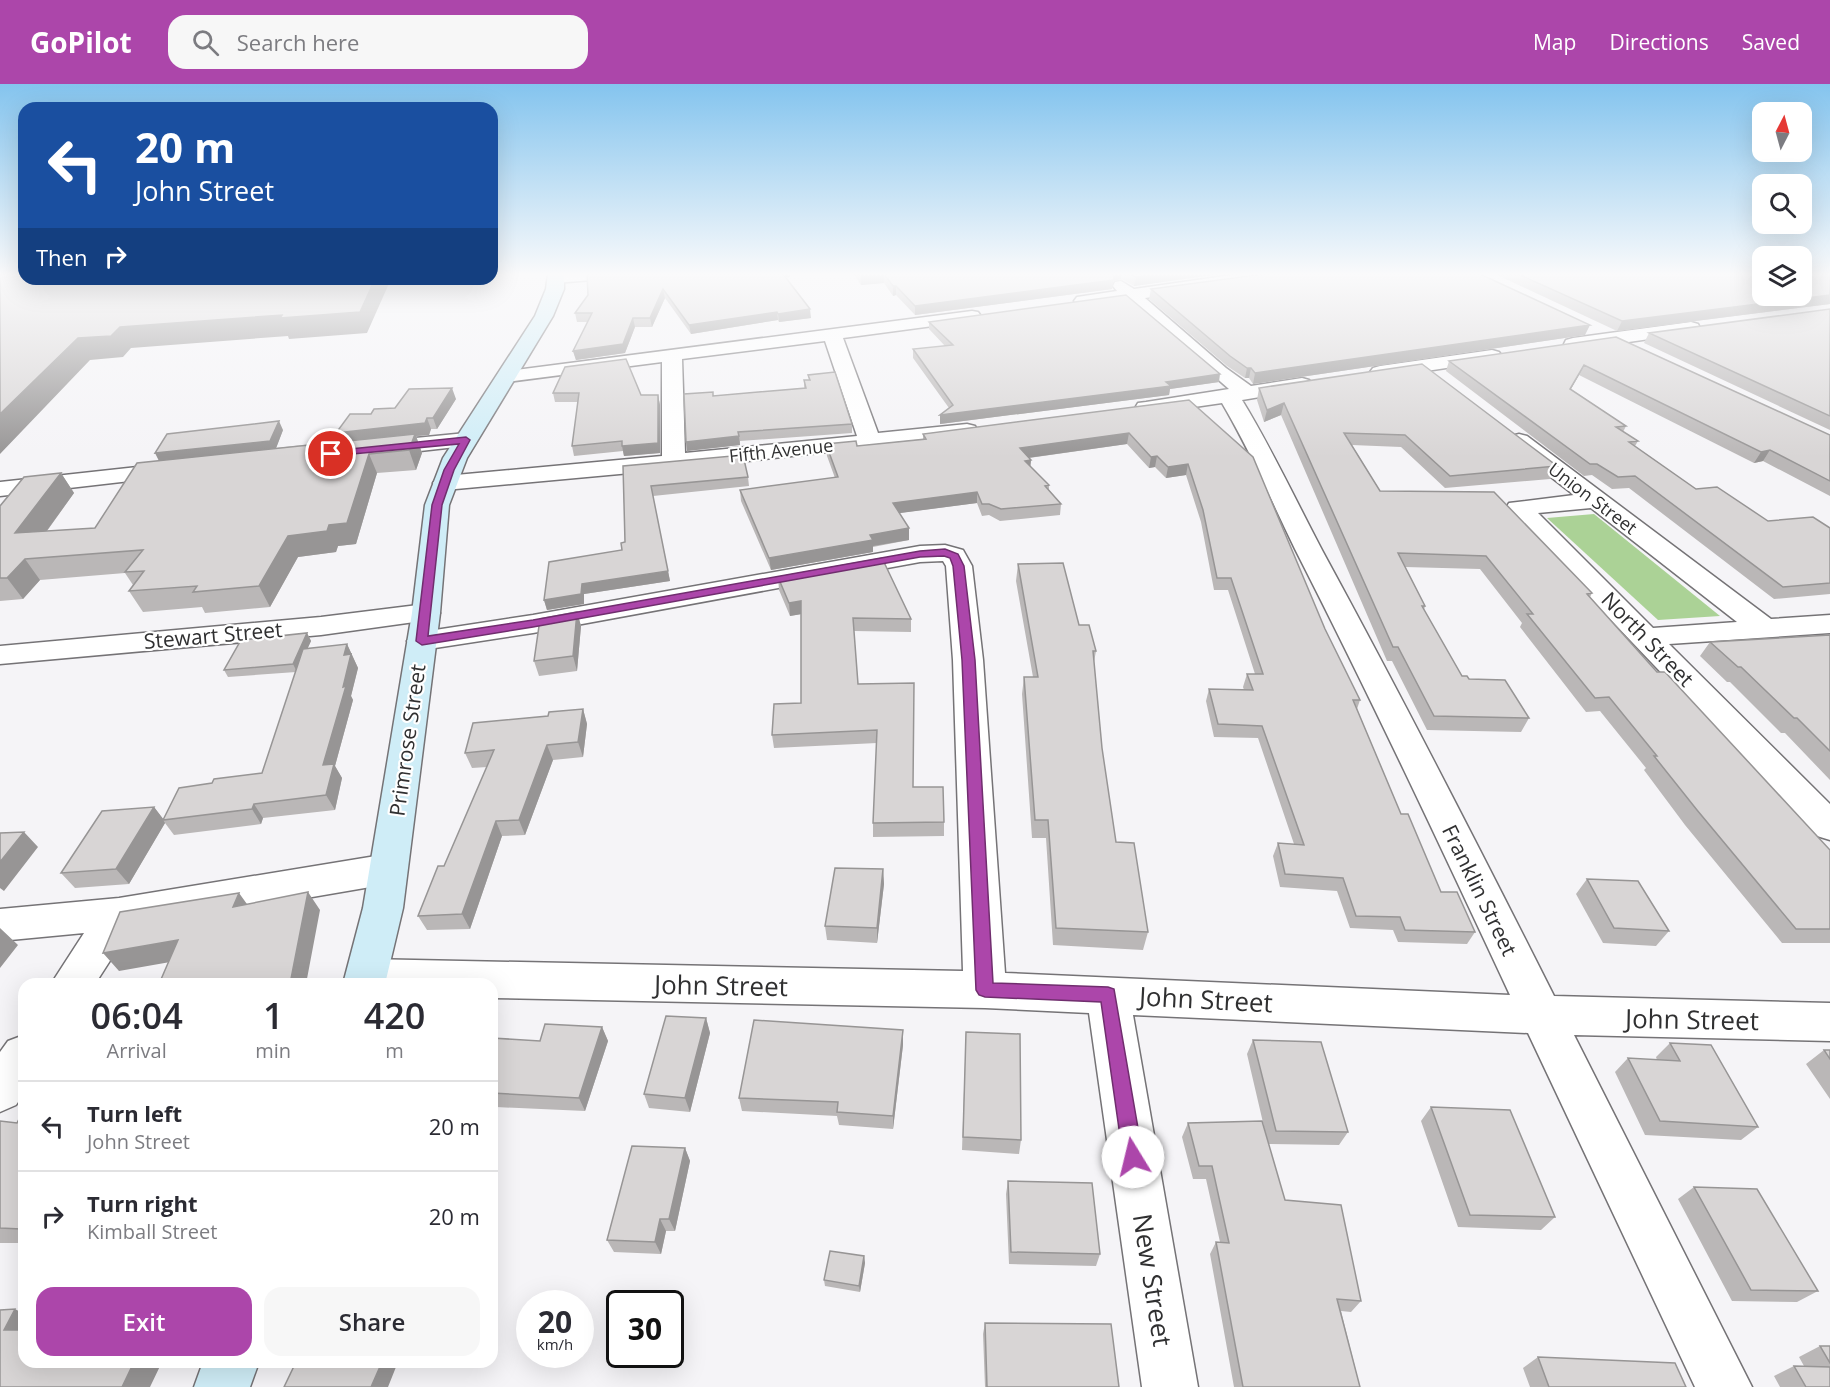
<!DOCTYPE html>
<html lang="en">
<head>
<meta charset="utf-8">
<style>
  :root { --surface:#fff; --page:#f7f7f7; --text:#2b2b33; --muted:#7c7c81; --line:#e1e1e2; --accent:#ac46aa }
  body { margin:0; font-family:"Open Sans",sans-serif; background:var(--page); color:var(--text); height:100vh; display:flex; flex-direction:column; font-size:22px; white-space:nowrap }
  * { box-sizing:border-box; margin:0 }
  p { font-size:20px; color:var(--muted) }
  .icon { flex:none; width:33px; height:33px; fill:none; stroke:currentColor; stroke-width:2; stroke-linecap:round; stroke-linejoin:round }
  .map { position:relative; flex:1; overflow:hidden }
  .details { position:absolute; left:18px; top:894px; width:480px; height:390px; display:flex; flex-direction:column; background:var(--surface); border-radius:18px; box-shadow:0 6px 24px #0002 }
  .details>* { flex:none }
  .guide { position:absolute; left:18px; top:18px; width:480px; height:183px; border-radius:18px; box-shadow:0 6px 24px #0002; background:#1a4fa0; color:#fff; overflow:hidden }
  .needle { width:39px; rotate:6deg }
  .controls { position:absolute; left:1752px; top:18px; display:grid; gap:12px }
  .controls a { display:grid; place-items:center; width:60px; height:60px; border-radius:12px; background:var(--surface); box-shadow:0 6px 24px #0002; font-size:30px }
  .speed { position:absolute; left:516px; top:1206px; display:flex; gap:12px; font-size:30px; font-weight:700; text-align:center }
  .speed>* { display:grid; place-content:center; width:78px; height:78px; border-radius:50%; background:var(--surface); box-shadow:0 6px 24px #0002; line-height:1 }
  .speed small { font-size:15px; font-weight:400 }
  .speed .limit { border:3px solid #111; border-radius:9px; background:#fff; color:#111 }
  .pin { position:absolute; display:grid; place-items:center; width:51px; height:51px; color:#fff; margin:-26px; border:3px solid #fff; border-radius:50%; box-shadow:0 2px 6px #0007 }
  .me { position:absolute; width:66px; margin:-33px; rotate:351deg; stroke-linejoin:round; filter:drop-shadow(0 0 4px #0008) }
  .turn { display:flex; align-items:center; gap:21px; height:126px; padding:0 18px; font-size:27px }
  .turn .icon { width:78px; height:78px; stroke-width:2.5 }
  .turn b { display:block; font-size:42px; line-height:51px }
  .then { display:flex; align-items:center; height:57px; padding:0 18px; background:#0003; gap:12px; font-size:22px }
  .eta { display:flex; justify-content:space-evenly; align-items:center; height:102px; text-align:center }
  .eta b { font-size:36px; font-weight:600; line-height:42px }
  .button { display:flex; gap:12px; margin-top:auto; padding:12px 18px }
  .button a { flex:1; height:69px; border-radius:18px; background:var(--accent); color:#fff; font-size:24px; font-weight:600; line-height:69px; text-align:center }
  .button a+a { background:var(--page); color:var(--text) }
  ul { padding:0; list-style:none }
  li { display:flex; align-items:center; gap:18px; height:90px; padding:0 18px; border-top:2px solid var(--line) }
  li div { flex:1 }
  li b { display:block; font-size:22px }
  li em { font-style:normal }
  header { display:flex; align-items:center; gap:36px; box-sizing:border-box; height:84px; padding:0 30px; background:var(--accent); color:#fff }
  header strong { font-size:28px }
  nav { display:flex; gap:33px; margin-inline-start:auto; font-size:21px }
  .search { width:420px; height:54px; background:var(--page); display:flex; align-items:center; gap:15px; box-sizing:border-box; padding:0 21px; border-radius:18px; color:var(--muted); font-size:22px }
  .map>svg:first-child { display:block }
  .green { fill:#abd296 }
  .lines { fill:none; stroke-linecap:round; stroke-linejoin:round }
  .minor-casing { stroke:#757376; stroke-width:3 }
  .secondary-casing { stroke:#757376; stroke-width:3 }
  .minor { fill:#fff; fill-rule:evenodd }
  .secondary { fill:#cfedf7; fill-rule:evenodd }
  .wall { fill:#bab7b7 }
  .shaded-wall { fill:#979595 }
  .building { fill:#d8d5d5; stroke:#979595; stroke-width:1.5 }
  .route { fill:#ac46aa; stroke:#702e6e; stroke-width:1.5 }
  .labels { text-anchor:middle; dominant-baseline:central; stroke-width:4.5; stroke-linejoin:round; paint-order:stroke }
  .far-street-label { font-size:18px; fill:#303031; stroke:#fff }
  .street-label { font-size:21px; fill:#303031; stroke:#fff }
  .near-street-label { font-size:26px; fill:#303031; stroke:#fff }
</style>
</head>
<body>
<header>
<strong>GoPilot</strong>
<div class="search"><svg class="icon" aria-label="search" viewBox="0 0 24 24"><circle cx="10" cy="10" r="6"/><path d="M15 15l6 6"/></svg>Search here</div>
<nav><a>Map</a><a>Directions</a><a>Saved</a></nav>
</header>
<div class="map">
<svg width="1830" height="1303" viewBox="0 0 1830 1303">
  <rect width="100%" height="100%" fill="#f5f4f7"/>
  <path class="green" d="M1594,430L1720,532L1658,536L1547,434Z"/>
  <g class="lines">
    <defs>
      <path id="minor" d="M550,190H612L604,195L556,199L550,198L548,194Z
        M1239,190H1285L1277,195L1145,214L1226,284L1251,302L1302,294L1309,296L1312,300L1309,304L1302,306L1242,316C1272,365 1296,417 1323,468C1403,615 1479,763 1554,912L1830,919V957L1574,951L1752,1303H1695L1528,949L1133,931L1198,1303H1142L1089,929L985,924L492,914V900H350L346,893L352,880L367,875L963,887L953,576L946,482L943,477L920,478L533,549L422,566L412,563L407,557L412,551L422,548L533,531L920,462L945,461L963,466L972,482L983,576L1005,889L1510,911C1440,761 1370,612 1295,465C1271,416 1250,366 1222,319L1146,330L1138,329L1135,324L1138,319L1146,318L1229,305L1127,216L1083,222L1077,221L1074,217L1077,213L1117,207L1113,202L1115,198L1121,197L1134,205Z
        M972,227L978,228L981,232L978,236L843,254L878,349L967,340L975,342L978,347L975,352L674,385L445,406L437,404L433,399L437,394L445,392L662,372V278L507,298L500,296L497,292L500,288ZM825,257L857,352L685,369L682,275Z
        M1691,238L1698,240L1700,244L1698,248L1573,266L1566,264L1564,260L1566,256L1573,254Z
        M1492,266L1499,268L1502,272L1499,276L1380,294L1373,292L1370,288L1373,284L1380,282Z
        M466,349L474,351L477,356L474,361L375,372L367,370L364,365L367,360L375,358Z
        M1519,350L1527,352L1771,535L1830,531V549L1669,560L1830,720V756L1817,752L1509,429L1506,424L1509,419L1574,411L1511,362L1508,357L1511,352ZM1591,424L1737,538L1653,544L1538,429Z
        M174,379L182,381L186,386L182,391L0,412V398Z
        M426,520L436,523L440,529L436,535L321,551L0,580V562L321,533Z
        M388,770L401,775L407,785L401,795L388,800L131,844L95,900H51L84,849L0,857V825L119,814Z
        M24,951V1009L16,1021L0,1028V968L8,957Z"/>
      <path id="secondary" d="M548,190H564V205L553,232L467,374L449,421L440,529L403,824L385,900H343L363,824L412,529L425,421L443,374L535,232L546,205Z
        M203,1278H259L250,1303H194Z"/>
    </defs>
    <use href="#minor" class="minor-casing"/>
    <use href="#secondary" class="secondary-casing"/>
    <use href="#minor" class="minor"/>
    <use href="#secondary" class="secondary"/>
  </g>
  <path class="wall" d="M587,190H790V193L785,194L811,234L779,238L778,236L691,250L665,214L652,243H635L625,269L576,276L573,267L588,238H577L575,229L588,211Z
    M854,190H1220L1134,202L1121,195L1113,197L1112,205L915,231L896,211L893,212L884,199L861,201Z
    M1495,190H1830V220L1617,247Z
    M1151,205L1585,251L1253,300L1249,294H1245L1227,282L1149,215Z
    M1830,225V346L1644,259L1649,249Z
    M929,238L1219,298L1170,305L1169,311L940,340V331L949,324L913,274V265L945,262L929,245Z
    M1616,253L1830,351V412L1763,377L1754,379L1579,291L1571,305L1626,342L1623,348L1638,357L1635,362L1696,405L1768,437L1830,444V510L1774,515L1629,404L1612,405L1592,391L1584,392L1446,287L1449,277Z
    M565,283L641,311H658L660,321V369L624,372L623,367L574,372L572,362L578,318H555L553,309Z
    M808,291L852,340V349L740,357V361L687,367L686,358L713,312L804,304V296H809Z
    M1259,304L1557,382L1550,395L1445,404L1401,363L1352,361L1380,407L1592,509L1590,513L1657,588L1830,766V859H1782L1685,741L1644,686L1646,684L1600,627L1586,628L1520,543L1522,539L1480,485L1405,483L1425,522L1424,526L1462,592L1469,595L1529,634L1521,648L1427,646L1392,577H1387L1281,331L1264,338L1257,316Z
    M456,315L437,345H431L429,351L416,352L422,369L416,386L377,389L356,460L338,462L336,468L298,473L270,523L205,529L202,523L143,528L129,507L133,501L125,489L40,496L23,515L0,517V422L61,389L74,409L47,447L95,444L159,376L283,346L276,364L339,357L336,349L371,330L395,324Z
    M1189,316L1325,545L1360,616L1357,625L1401,730L1441,808L1475,848L1467,860L1398,858L1393,846L1350,844L1337,807L1280,803L1273,772L1278,759L1294,760L1258,654L1214,653L1206,617L1209,605L1244,606L1243,603L1247,590H1255L1228,506H1214L1201,438L1186,391L1166,394L1155,383L1149,384L1127,360L1029,374L1031,376L1030,382L1049,401V406L1061,420L1060,431L1000,437L989,431L982,432L977,419L899,429L909,456L873,463V468L771,486L741,417L740,406L835,394L827,372L826,360L857,362L923,355V350Z
    M623,382L748,393L749,402L653,412L670,497L584,510V520L547,526L544,516L622,466L625,458Z
    M1018,480L1079,541L1096,567L1094,578L1102,664L1116,758L1148,848L1143,866L1053,861L1046,754H1032L1022,610L1024,593H1033L1016,497Z
    M778,493L911,535V548L854,547L858,600L913,703L944,738V752L873,753V739L877,659L774,664L772,651L801,619V530L790,532L779,506Z
    M577,528L581,542L577,587L539,592L534,577Z
    M307,549L311,557L307,565L347,560L358,584L351,612L353,616L335,682L342,694L335,726L263,734L261,740L174,751L165,739L129,800L75,804L61,789L154,723L163,735L212,699L262,689L296,588L228,593L224,586Z
    M1830,551V696L1785,649H1781L1730,598H1727L1700,572L1710,558Z
    M583,625L587,640L583,673L553,676L525,751L502,752L470,845L427,846L418,832L444,782L487,683L472,684L465,669L548,632Z
    M883,785L884,800L877,859L827,856L825,842Z
    M1587,795L1669,847L1656,862L1603,859L1576,810Z
    M706,934L710,949L690,1028L649,1024L644,1010Z
    M602,943L608,957L585,1027L496,1023L492,1036V954L540,957Z
    M966,948L1021,1056L1019,1070L962,1066Z
    M1253,956L1348,1048L1339,1061L1268,1060L1247,970Z
    M1670,959L1758,1043L1741,1056L1645,1051L1615,988L1628,974L1657,976L1656,973Z
    M903,961L893,1045L839,1041L837,1032L742,1027L739,1014Z
    M1824,966H1830V1015L1806,980Z
    M1431,1023L1555,1133L1541,1146L1458,1143L1421,1037Z
    M24,1025V1159H0V1037L17,1039Z
    M1188,1039L1285,1116L1361,1217L1351,1228L1341,1227L1360,1303H1234L1210,1170L1216,1158H1220L1206,1095H1193L1182,1053Z
    M685,1064L690,1077L675,1147H666L661,1170L614,1168L607,1156Z
    M1008,1097L1100,1170L1096,1182L1009,1180L1006,1110Z
    M1694,1103L1818,1207L1797,1218L1732,1217L1678,1115Z
    M864,1172L865,1179L860,1208L825,1202L824,1196Z
    M985,1239L1119,1303H985L983,1250Z
    M1820,1262H1830V1303H1780L1774,1292L1794,1282H1804L1799,1273Z
    M1538,1273L1686,1303H1530L1523,1284Z
    M408,1278H441L440,1281Z"/>
  <path class="shaded-wall" d="M780,190H790V193L780,194Z
    M878,190H884V199L861,201V192Z
    M1114,190H1121V195L1113,197L1112,205L915,231V222Z
    M1154,190H1220L1134,202L1136,193Z
    M375,195H391L367,249L289,255L288,252L131,264L123,273L90,276L0,370V330L78,254L120,243Z
    M893,202H896V211L893,212Z
    M663,205L665,214L652,243L650,234Z
    M1830,211V220L1617,247L1622,237Z
    M810,225L811,234L779,238L778,230Z
    M777,228L778,236L691,250L689,241Z
    M633,234L635,243L625,269L576,276L573,267Z
    M1590,241L1585,251L1253,300L1255,289Z
    M1584,281L1579,291L1565,315L1570,305Z
    M1247,284H1251L1249,294H1245Z
    M1220,290L1219,298L1170,305L1169,311L940,340V331Z
    M452,304L456,315L437,345L433,334Z
    M658,311L660,321V369L624,372L622,362Z
    M1284,319L1281,331L1264,338L1267,326Z
    M427,334L431,345L429,351L416,352L422,369L416,386L409,366L340,360L336,349Z
    M279,337L283,346L275,367L160,379L155,369Z
    M1129,349L1127,360L1020,375V364Z
    M739,352L740,361L687,367L686,358Z
    M1770,366L1763,377L1754,379L1761,368Z
    M369,370L377,389L356,460L338,462L336,468L298,473L270,523L259,502L288,452L329,441Z
    M1157,372L1155,383L1149,384L1151,373Z
    M1031,376L1030,387L1025,377Z
    M1188,380L1186,391L1166,394L1168,383Z
    M61,389L74,409L30,470L15,449Z
    M977,408V419L893,430V419Z
    M909,444V456L873,462V468L771,486L769,474L870,451Z
    M25,475L40,496L23,515L7,494Z
    M668,487L670,497L584,510V520L547,526L544,516L582,500Z
    M801,517L802,530L790,532L789,519Z
    M577,528L581,542L577,587L573,572Z
    M307,549L311,557L297,588L293,580Z
    M347,560L358,584L351,612L353,616L335,682L342,694L335,726L326,711L323,681L344,571Z
    M583,625L587,640L583,673L578,658Z
    M547,661L553,676L525,751L519,736Z
    M254,720L263,734L261,740L252,725Z
    M154,723L164,736H163L165,739L129,800L116,785Z
    M496,737L502,752L470,845L462,830Z
    M24,748L38,763L4,807L0,804V778Z
    M883,785L884,800L877,859V844Z
    M308,808L320,826L306,900H290Z
    M239,809L252,827L233,823Z
    M0,844L18,861L0,884Z
    M178,856L193,874L119,887L103,869Z
    M706,934L710,949L690,1028L685,1014Z
    M602,943L608,957L585,1027L579,1014Z
    M903,946V961L893,1045V1032Z
    M492,1016L496,1023L492,1036Z
    M685,1064L690,1077L675,1147L669,1135Z
    M660,1135L666,1147L661,1170L655,1158Z
    M864,1172L865,1179L860,1208L859,1202Z
    M15,1225L24,1230V1256L4,1246Z
    M134,1278H162L150,1303H122Z
    M382,1278H398L388,1303H371Z"/>
  <path class="building" d="M0,190H24V195H375L360,228L280,234L282,231L120,243L111,252L78,254L0,330Z
    M587,190H783L810,225L778,230L777,228L689,241L663,205L650,234H633L623,260L573,267L592,229H575L588,211Z
    M860,190H878L861,192Z
    M884,190H1114V196L915,222L896,202H893Z
    M1131,190H1154L1136,193Z
    M1264,190H1480L1590,241L1255,289L1251,284H1247L1230,272L1151,205Z
    M1518,190H1762V212H1802V190H1830V211L1622,237Z
    M1126,211L1220,290L1166,298L1171,302L940,331L953,321L913,265L953,261L929,238Z
    M1830,225V332L1649,249Z
    M1616,253L1830,351V397L1770,366L1761,368L1584,281L1570,305L1626,342L1616,343L1638,357L1629,358L1696,405L1717,403L1768,437L1813,433L1830,444V499L1783,503L1635,392L1618,393L1597,380H1590L1449,277Z
    M626,275L641,311H658V359L622,362V357L572,362L579,309H553L565,283Z
    M1422,280L1557,382L1450,392L1405,351L1344,349L1380,407L1494,408L1592,509L1587,510L1657,588H1665L1830,766V845H1796L1697,726L1654,672H1657L1609,613L1595,614L1527,530H1533L1486,472L1398,469L1425,522H1422L1462,592H1467L1469,595L1505,596L1529,634L1434,632L1398,563H1393L1284,319L1267,326L1259,304Z
    M835,288L852,340L738,348L739,352L686,358L684,310L713,308V312L806,304L804,296H810L808,291Z
    M452,304L433,334H427L425,339L336,349L350,330H371L374,325L395,324L409,305Z
    M1189,316L1253,373L1325,545L1360,616H1353L1401,730H1408L1441,808H1457L1475,848L1405,846L1400,833L1356,832L1343,794L1285,790L1278,759L1304,761L1262,642L1218,640L1209,605L1253,606L1247,590H1263L1231,494H1217L1203,426L1188,380L1168,383L1157,372L1151,373L1129,349L1020,364L1031,376L1025,377L1049,401L1045,402L1061,420L1001,425L989,420H982L977,408L893,419L909,444L870,451L873,456L769,474L740,406L838,393L826,360L856,357L857,362L926,355L923,350Z
    M279,337L270,357L155,369L167,350Z
    M415,350L409,366L369,370L347,439L329,441L327,447L288,452L259,502L193,508L197,502L129,507L144,487L125,488L143,466L25,475L7,494H0V422L24,393L61,389L15,449L95,444L137,379Z
    M743,371L748,393L651,402L668,487L582,500L581,510L544,516L549,478L622,466L621,459L625,458L623,382Z
    M882,474L911,535L853,534L858,600L914,599L913,703H943L944,738L873,739L877,646L772,651L774,620L801,619V517L789,519L778,493Z
    M1063,479L1079,541H1089L1096,567H1093L1102,664L1116,758L1134,759L1148,848L1056,844L1048,736H1035L1024,593H1038L1018,480Z
    M577,528L573,572L534,577L540,535Z
    M307,549L293,580L224,586L241,556Z
    M1830,551V667L1797,634H1794L1741,583H1738L1710,558Z
    M347,560L344,571L351,570L343,603L346,602L323,681L334,680L326,711L254,720L252,725L163,736L179,704L212,699L214,695L262,689L303,565Z
    M583,625L578,658L547,661L519,736L496,737L462,830L418,832L438,782H444L494,666L465,669L473,639L548,632L549,628Z
    M154,723L116,785L61,789L102,727Z
    M24,748L0,778V749Z
    M835,784L883,785L877,844L825,842Z
    M1587,795L1638,797L1669,847L1614,844Z
    M308,808L290,900H159L178,856L103,869L120,828L239,809L233,823Z
    M666,932L706,934L685,1014L644,1010Z
    M754,936L903,946L893,1032L837,1028L838,1018L739,1014Z
    M545,940L602,943L579,1014L492,1009V954L540,957Z
    M966,948L1020,950L1021,1056L963,1053Z
    M1253,956L1321,958L1348,1048L1276,1047Z
    M1670,959L1711,961L1758,1043L1660,1037L1628,974L1680,977Z
    M1824,966H1830V975Z
    M1431,1023L1510,1026L1555,1133L1470,1131Z
    M24,1025V1141L21,1145L0,1144V1037L17,1039Z
    M1262,1037L1285,1116L1341,1121L1361,1217L1337,1215L1360,1303H1243L1216,1158L1229,1159L1212,1082H1199L1188,1039Z
    M632,1062L685,1064L669,1135H660L655,1158L607,1156Z
    M1008,1097L1092,1099L1100,1170L1011,1168Z
    M1694,1103L1757,1105L1818,1207L1751,1206Z
    M830,1167L864,1172L859,1202L824,1196Z
    M15,1225L4,1246H24V1278H134L122,1303H0V1226Z
    M985,1239L1111,1240L1119,1303H987Z
    M1820,1262H1830V1279Z
    M1538,1273L1675,1279L1686,1303H1549Z
    M296,1278H382L371,1303H284Z
    M1794,1282L1830,1283V1303H1806Z"/>
  <linearGradient id="sky" x2="0" y2="1"><stop stop-color="#84c4ee"/><stop offset="0.51" stop-color="#fafafb"/><stop offset="1" stop-color="#fafafb" stop-opacity="0"/></linearGradient>
  <rect width="1830" height="373" fill="url(#sky)"/>
  <path class="route" d="M466,353L470,356L454,386L442,421L428,552L533,536L920,467L945,465L958,470L964,482L975,576L993,899L1108,903L1114,905L1143,1073L1140,1080L1133,1083L1126,1080L1123,1073L1101,918L985,913L979,911L976,906L962,576L953,482L950,474L944,472L920,473L533,543L422,561L416,557L432,421L444,386L459,360L331,372L327,370L331,367Z"/>
  <g class="labels">
    <g class="far-street-label">
      <text transform="translate(781 366) rotate(-6)">Fifth Avenue</text>
      <text transform="translate(1593 414) rotate(37)">Union Street</text>
    </g>
    <g class="street-label">
      <text transform="translate(213 551) rotate(-5)">Stewart Street</text>
      <text transform="translate(1648 555) rotate(46)">North Street</text>
      <text transform="translate(407 656) rotate(-82)">Primrose Street</text>
      <text transform="translate(1480 806) rotate(64)">Franklin Street</text>
    </g>
    <g class="near-street-label">
      <text transform="translate(721 901) rotate(1)">John Street</text>
      <text transform="translate(1206 915) rotate(3)">John Street</text>
      <text transform="translate(1692 935) rotate(1)">John Street</text>
      <text transform="translate(1153 1196) rotate(81)">New Street</text>
    </g>
  </g>
</svg>
<div class="controls">
<a><svg class="needle" viewBox="-14 -14 28 28"><path d="M0-13l5 13h-10z" fill="#e53935"/><path d="M0 13l5-13h-10z" fill="#7c7c81"/></svg></a>
<a><svg class="icon" aria-label="search" viewBox="0 0 24 24"><circle cx="10" cy="10" r="6"/><path d="M15 15l6 6"/></svg></a>
<a><svg class="icon" aria-label="layers" viewBox="0 0 24 24"><path d="M12 4l9 5-9 5-9-5zM3 14l9 5 9-5"/></svg></a>
</div>
<div class="speed"><div>20<small>km/h</small></div><div class="limit">30</div></div>
<div class="pin" style="left:331px;top:370px;background:#d93025"><svg class="icon" aria-label="arrive" viewBox="0 0 24 24"><path d="M6 21V4h12l-3 4 3 4H6"/></svg></div>
<svg class="me" style="left:1133px;top:1073px" viewBox="-20 -20 40 40"><circle r="19" fill="#fff"/><path d="M0-13L10 11 0 6-10 11z" fill="#ac46aa"/></svg>
<div class="guide">
<div class="turn"><svg class="icon" aria-label="left" viewBox="0 0 24 24"><path d="M17 20v-9H6M10 6l-5 5 5 5"/></svg><div><b>20 m</b>John Street</div></div>
<div class="then">Then<svg class="icon" aria-label="right" viewBox="0 0 24 24"><path d="M7 20v-9h11M14 6l5 5-5 5"/></svg></div>
</div>
<section class="details">
<div class="eta">
<div><b>06:04</b><p>Arrival</p></div>
<div><b>1</b><p>min</p></div>
<div><b>420</b><p>m</p></div>
</div>
<ul>
<li><svg class="icon" aria-label="left" viewBox="0 0 24 24"><path d="M17 20v-9H6M10 6l-5 5 5 5"/></svg><div><b>Turn left</b><p>John Street</p></div><em>20 m</em></li>
<li><svg class="icon" aria-label="right" viewBox="0 0 24 24"><path d="M7 20v-9h11M14 6l5 5-5 5"/></svg><div><b>Turn right</b><p>Kimball Street</p></div><em>20 m</em></li>
</ul>
<div class="button"><a>Exit</a><a>Share</a></div>
</section>
</div>
</body>
</html>
